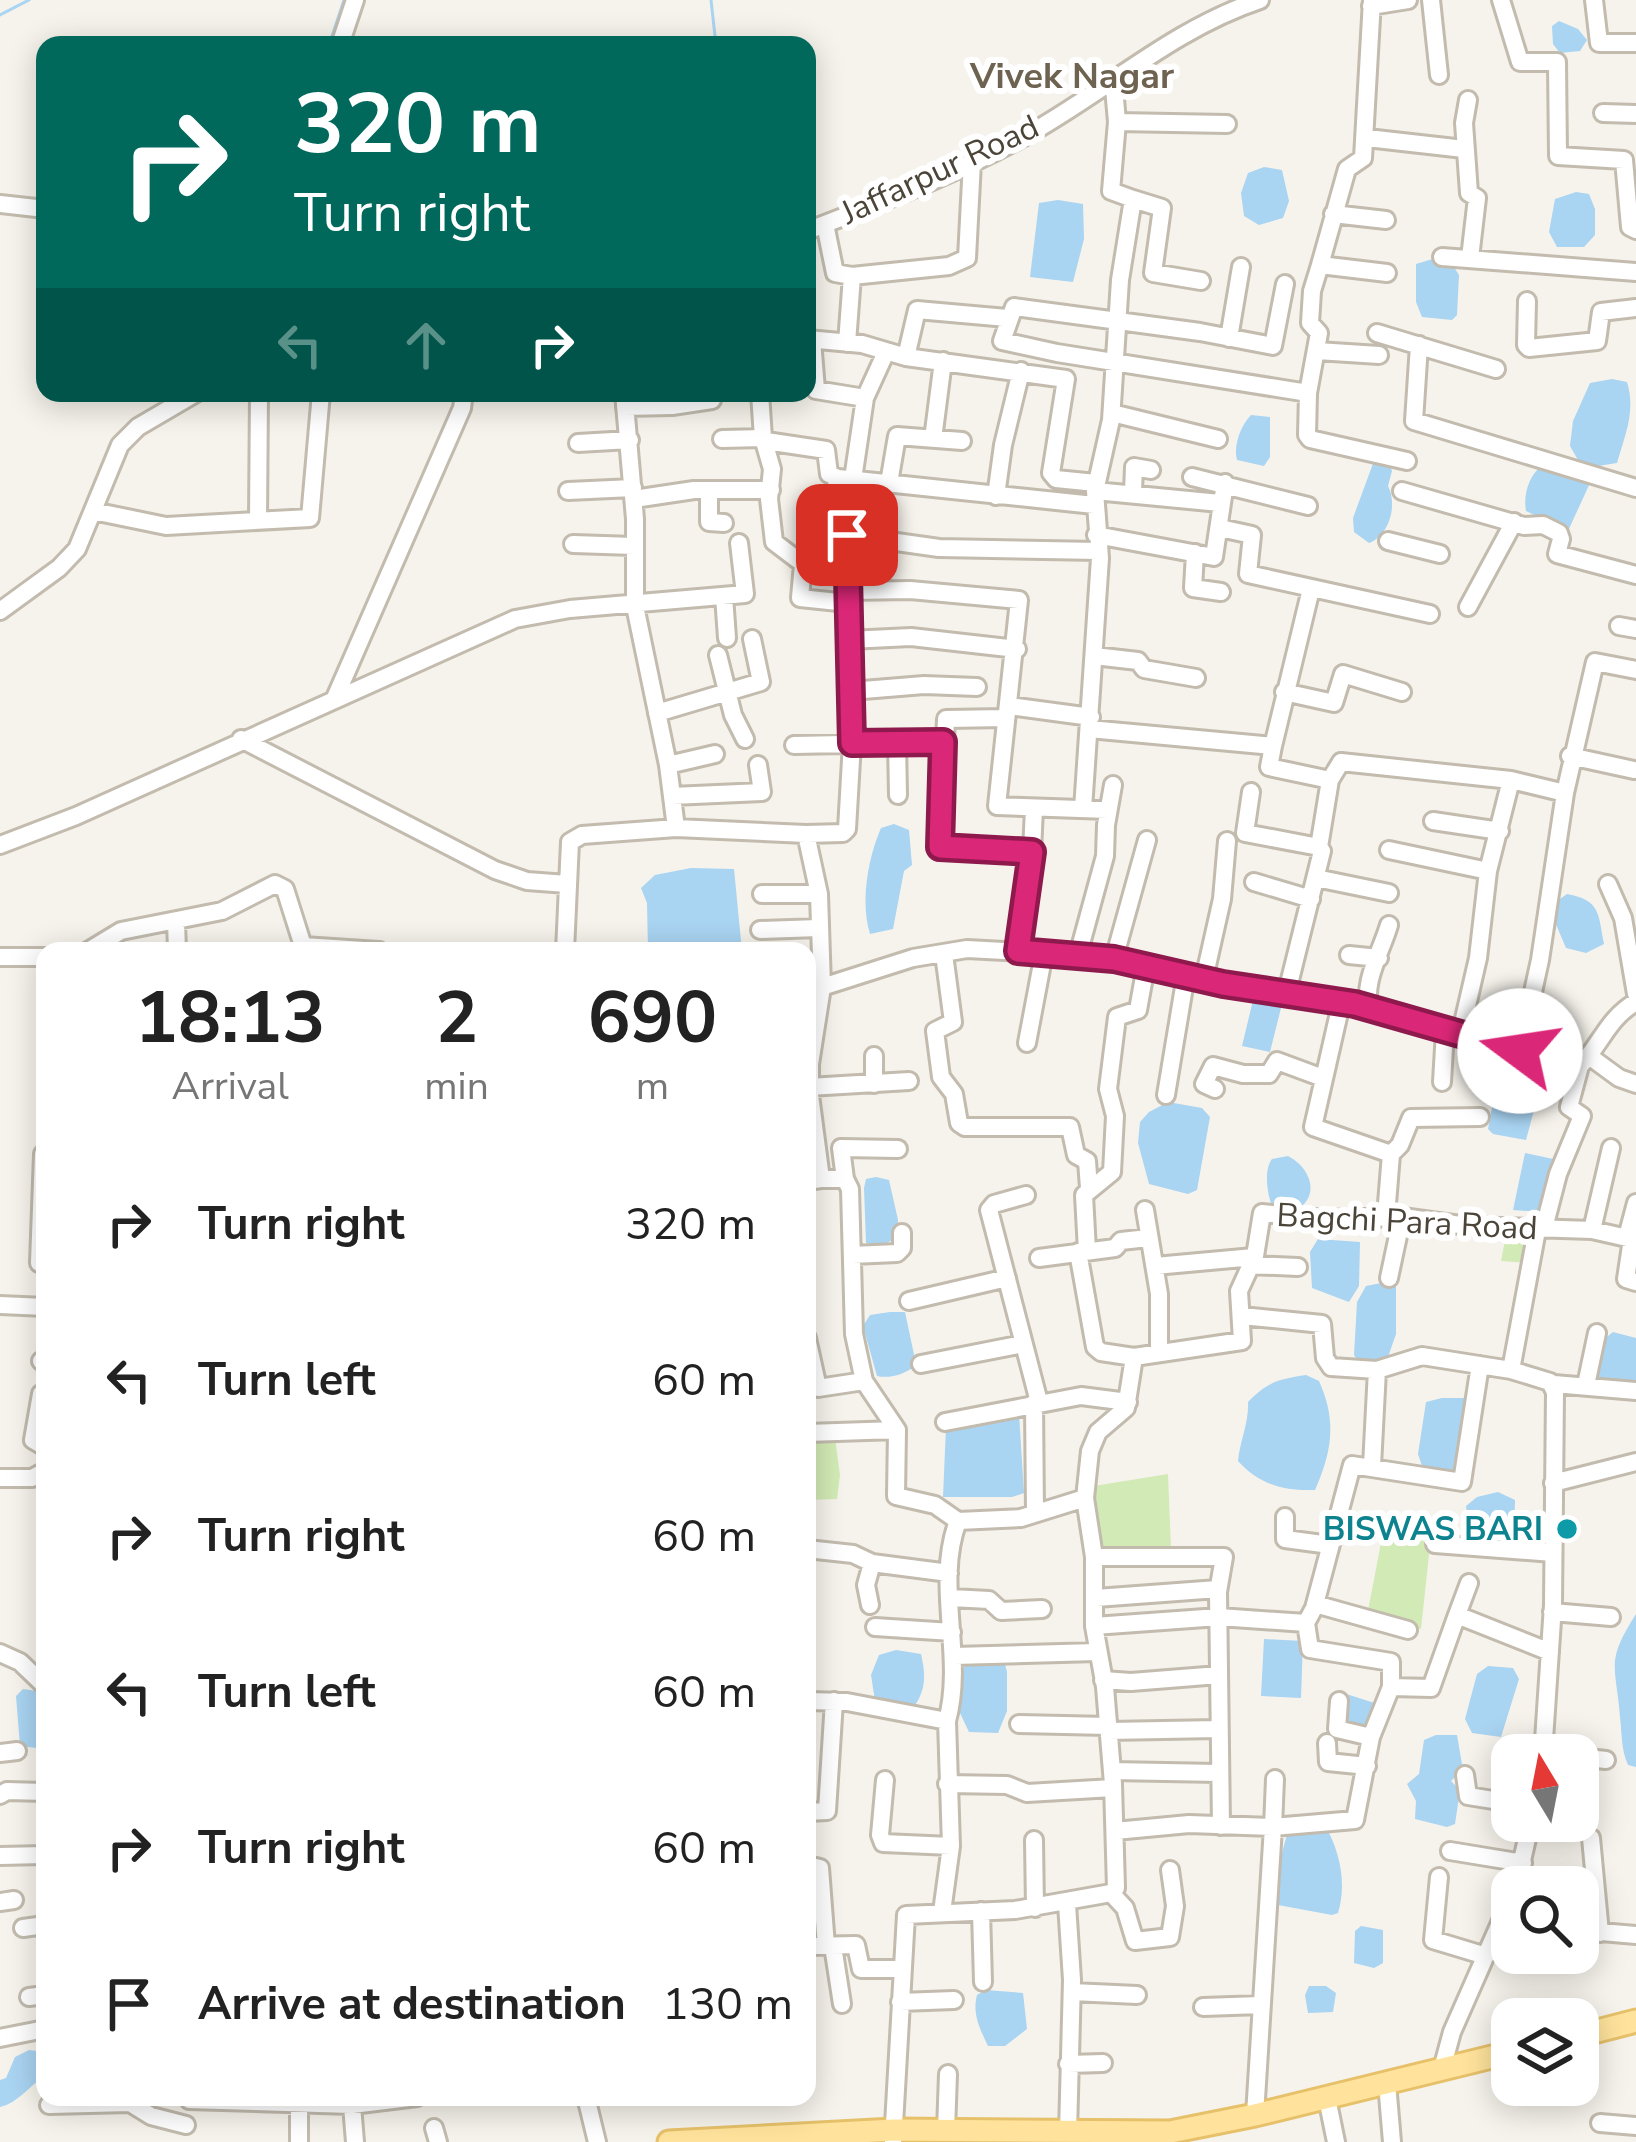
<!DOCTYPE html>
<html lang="en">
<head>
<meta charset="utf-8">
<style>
  :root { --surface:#fff; --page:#f6f6f6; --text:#222; --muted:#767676 }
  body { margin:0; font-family:"Nunito Sans",sans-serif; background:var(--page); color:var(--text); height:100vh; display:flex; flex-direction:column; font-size:45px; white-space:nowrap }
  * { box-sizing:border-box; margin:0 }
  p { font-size:39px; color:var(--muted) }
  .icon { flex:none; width:66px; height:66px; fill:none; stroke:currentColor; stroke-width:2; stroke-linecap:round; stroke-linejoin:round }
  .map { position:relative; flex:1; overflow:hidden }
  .details { position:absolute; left:36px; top:942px; width:780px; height:1164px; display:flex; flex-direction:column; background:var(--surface); border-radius:24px; box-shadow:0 6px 30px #0003 }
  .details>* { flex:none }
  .banner { position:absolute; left:36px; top:36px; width:780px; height:366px; border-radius:24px; box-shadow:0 6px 30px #0003; background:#00695c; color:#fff; overflow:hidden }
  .needle { width:78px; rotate:350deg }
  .buttons { position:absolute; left:1491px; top:1734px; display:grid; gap:24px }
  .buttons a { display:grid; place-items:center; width:108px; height:108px; border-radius:24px; background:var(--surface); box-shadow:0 6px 30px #0003; font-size:60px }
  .pin { position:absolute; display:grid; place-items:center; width:102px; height:102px; color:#fff; margin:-51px; border-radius:24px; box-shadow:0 6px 18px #0006 }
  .me { position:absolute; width:132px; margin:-66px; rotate:284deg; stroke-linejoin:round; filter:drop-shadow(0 0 9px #0008) }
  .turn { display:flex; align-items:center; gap:42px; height:252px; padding:0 60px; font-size:54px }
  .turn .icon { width:156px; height:156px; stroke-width:2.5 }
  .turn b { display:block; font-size:84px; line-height:102px }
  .lanes { display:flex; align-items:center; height:114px; padding:0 60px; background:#0003; justify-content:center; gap:60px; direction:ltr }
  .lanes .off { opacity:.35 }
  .eta { display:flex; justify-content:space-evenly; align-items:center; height:204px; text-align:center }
  .eta b { font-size:72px; font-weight:700; line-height:84px }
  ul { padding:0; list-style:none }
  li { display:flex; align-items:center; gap:36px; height:156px; padding:0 60px }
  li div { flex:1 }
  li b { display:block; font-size:45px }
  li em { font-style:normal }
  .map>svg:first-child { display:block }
  .green { fill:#d2eab5 }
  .water { fill:#a9d4f2 }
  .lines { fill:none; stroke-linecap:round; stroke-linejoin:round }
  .stream { stroke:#a9d4f2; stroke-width:3 }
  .minor-casing { stroke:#c2bbae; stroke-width:22 }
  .major-casing { stroke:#e6c16a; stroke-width:27 }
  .minor { stroke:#fff; stroke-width:16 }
  .major { stroke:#ffe39c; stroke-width:21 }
  .route-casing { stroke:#8e194d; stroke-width:30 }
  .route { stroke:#db2777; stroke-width:21 }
  .culture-dot { fill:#0f9aa8; stroke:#fff; stroke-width:4.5 }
  .labels { text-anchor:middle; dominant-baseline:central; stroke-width:12; stroke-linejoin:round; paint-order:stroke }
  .street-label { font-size:33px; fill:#4b4439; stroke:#fff }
  .culture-label { font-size:33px; font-weight:bold; fill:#0d838f; stroke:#fff; text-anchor:end }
  .neighbourhood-label { font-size:36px; font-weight:bold; fill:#6e6250; stroke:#fff }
</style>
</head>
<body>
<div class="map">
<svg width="1636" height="2142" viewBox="0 0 1636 2142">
  <rect width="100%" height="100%" fill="#f6f3ec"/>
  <path class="green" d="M1507,1230L1534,1233L1528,1263L1501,1261Z
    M807,1432L835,1438L840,1475L837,1499L807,1500Z
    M1168,1474L1171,1549L1101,1551L1086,1494L1094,1486Z
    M1385,1522L1432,1527L1421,1629L1367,1616Z"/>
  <path class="water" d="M1559,21L1578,29L1587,40L1580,51L1560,53L1553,44L1552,26Z
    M1264,167L1282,170L1289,201L1283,218L1259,225L1244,216L1241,193L1248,173Z
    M1576,192L1589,194L1595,209V235L1584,247H1557L1549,232L1555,199Z
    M1058,200L1083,204L1084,239L1073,282L1030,277L1039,203Z
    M1436,258L1450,261L1459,275L1457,315L1452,320L1422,317L1416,302V264Z
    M1612,379L1627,382C1636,411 1625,435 1617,463L1598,466L1578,460L1570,446L1573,421L1590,383Z
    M1251,415L1270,417V457L1264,466L1237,460C1233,446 1241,425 1251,415Z
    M1375,458L1388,460L1392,471L1388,486C1398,505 1389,536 1369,543L1354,532L1353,518Z
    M1542,465L1590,483L1568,531L1526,511C1523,494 1529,476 1542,465Z
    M894,824L909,830L912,865L904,871L893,929L870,934C860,902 868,858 881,828Z
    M691,868L734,869L742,951H648L647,903L641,888L655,875Z
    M1567,894C1601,900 1598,914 1604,944L1586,953L1566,948L1552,915L1557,901Z
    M1254,996L1283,1000L1270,1052L1242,1046Z
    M1495,1091L1538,1095L1526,1140L1493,1134L1488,1129Z
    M1168,1102L1202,1108L1210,1117L1197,1190L1188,1194L1149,1184L1138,1143L1140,1122L1149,1112Z
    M1525,1153L1558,1160L1540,1212L1513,1210Z
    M1288,1156C1308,1166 1320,1191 1301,1207L1271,1203C1267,1192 1264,1169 1272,1159Z
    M876,1177L889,1180L898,1220L897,1236C887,1245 879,1247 866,1243L864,1188L866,1179Z
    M1318,1239L1360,1242L1359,1286L1349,1302L1312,1288L1310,1252Z
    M1386,1282L1396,1284V1334L1387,1360H1357L1354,1355L1357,1302L1366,1286Z
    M890,1312H905L916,1364C908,1374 889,1379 877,1376L863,1326L870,1315Z
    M1613,1332L1636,1338V1387L1604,1381L1596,1376L1603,1340Z
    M1306,1375L1319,1381C1337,1421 1332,1452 1315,1490C1284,1491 1260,1485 1238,1461C1240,1440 1249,1423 1248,1402C1267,1382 1279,1379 1306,1375Z
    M1442,1398H1466C1477,1418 1465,1453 1454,1472L1422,1466L1418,1454L1426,1402Z
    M1019,1414L1024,1493L1012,1497H943L946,1427Z
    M1498,1492L1515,1500L1514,1538C1502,1547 1482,1546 1470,1537L1466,1506L1477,1497Z
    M1636,1614V1767L1628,1765C1621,1749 1622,1734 1620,1717C1616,1664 1605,1663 1636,1614Z
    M1264,1639L1303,1641L1301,1698L1261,1696Z
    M896,1650L921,1654C926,1675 926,1691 913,1708L875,1701L871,1675L879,1655Z
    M998,1660L1005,1664L1007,1672V1711L998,1733L969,1732L959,1711L964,1667L971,1661Z
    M1488,1666L1513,1668L1519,1679L1501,1737L1472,1733L1465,1719L1477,1674Z
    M23,1689L45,1692V1749L20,1746L16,1696Z
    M1343,1693L1381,1705L1371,1730L1338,1725Z
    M1436,1735H1457L1463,1770L1451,1781L1460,1790L1455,1824L1447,1827L1415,1819L1416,1801L1407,1784L1419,1774L1424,1740Z
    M1325,1825C1340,1852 1347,1883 1338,1913L1332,1915L1278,1905L1281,1856L1288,1831Z
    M1361,1926L1383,1930V1963L1374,1968L1354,1963L1355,1931Z
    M1309,1986H1326L1336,1993L1333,2012L1308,2013L1305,1995Z
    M986,1990L1023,1993L1027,2029L1005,2046H988C980,2029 972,2014 977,1995Z
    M29,2050L45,2052V2076C29,2086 18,2103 0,2107V2080L6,2078L15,2057Z"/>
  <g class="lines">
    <path class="stream" d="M711,0L716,45
      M0,15L29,0
      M329,45L344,0"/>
    <defs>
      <path id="minor" d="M1431,0L1439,75
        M1501,0L1520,62H1557L1558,156L1624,160L1630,227L1636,230
        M1594,0L1599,43H1636
        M1371,6L1408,0
        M340,45L355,0
        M1468,100L1464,123L1469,193L1477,198L1470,258
        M1603,113L1636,114
        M1117,122L1227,124
        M1367,138L1464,149
        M1133,199L1162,208L1153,273L1201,281
        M0,204L45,209
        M1333,214L1386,220
        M825,224L835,273L852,276
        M807,231C878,203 952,176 1020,139C1102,95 1170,30 1260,0
        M1442,257L1636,272
        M1320,265L1347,169L1363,158L1372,0
        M1387,273L1320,265L1312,291L1310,323L1319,333L1308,393L1307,435L1310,439L1407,461
        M1285,284L1273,346L1200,332L1014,307L1002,341L1057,353L1308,393
        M1527,301L1526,345L1529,348L1597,341L1601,312L1636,308
        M1377,333L1496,369
        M1229,338L1241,267
        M807,339L862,344L906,357L1066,379L1051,473L1056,479L1096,483
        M812,340L816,390L865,398
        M847,343L852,276L949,266L967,258L972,162
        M1419,345L1414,421L1636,488
        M1317,351L1379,355
        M906,357L917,310L1007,318
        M760,393L763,438L772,469L769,499L774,542L803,564L800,598L848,603
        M625,407L672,406L712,400
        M1112,413L1218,439
        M722,439L763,438
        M933,439L943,361
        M766,441L826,450L829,474L838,478
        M578,443L630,440
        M1192,477L1308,506
        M853,479L865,398L886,352
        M889,483L897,436L962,441
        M709,490V522L724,523
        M568,491L633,488
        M1095,491L1220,503
        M1402,491L1524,526L1543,525L1559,533L1561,539L1557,554L1636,575
        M1133,492L1134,467L1151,470
        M996,496L1003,445L1021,371
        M634,499L694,490H771
        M1094,505L838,478L825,527L847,535L939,548L1098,551
        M93,511L166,526L310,518L321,393
        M258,520L259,393
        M1220,528L1252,535L1248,574L1430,614
        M1096,535L1214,557L1225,483
        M1388,541L1440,554
        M573,544L634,546
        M1195,553L1193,588L1221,592
        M848,591L910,590L1019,600L997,806L1108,810
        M724,596L727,638
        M1468,607L1514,522
        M0,611L59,568L77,549L120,445L138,427L196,393
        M1619,626L1636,629
        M849,640L911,637L1017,649
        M718,655L733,715L745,739
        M1094,656L1138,661L1144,669L1196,678
        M851,691L924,685L977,687
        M1284,692L1334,703L1343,674L1402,692
        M335,698L462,408L464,393
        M1009,706L1091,717
        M657,713L761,682L752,639
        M1006,718L946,719L940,847L1032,852
        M1089,729L1273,746L1269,767L1330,780
        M241,739L495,870L527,881L567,884
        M897,743L898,795
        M794,745L943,742
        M1273,746L1311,589
        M1570,756L1634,770
        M668,765L715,754
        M1251,792L1245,833L1319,847
        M1565,793L1595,662L1636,670
        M672,796L762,792L758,765
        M1083,809L1100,558L1095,491L1111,420L1120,280L1133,199L1111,191L1117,122L1113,76
        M1433,821L1500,831
        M676,828L806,834L819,894L822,987L810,1064V1095L821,1179L807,1181
        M806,834L843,833L847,829L852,743L847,535
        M0,845L76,816L515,619L570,609L745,594L739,543
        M1389,850L1488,871
        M1316,878L1389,893
        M1254,882L1311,899
        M1608,884L1623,918L1636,994
        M762,894H819
        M176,921L177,951
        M760,930L819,928
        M88,951L121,931L222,911L275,884L285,889L303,946L379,951
        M565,951L570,842L582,835L676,828L668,765L635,606V519L624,393
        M1018,951L1032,852L1034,808
        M944,954L953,1022L935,1031L941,1077L954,1094L959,1123L965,1127H1070L1076,1155L1087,1161L1089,1188
        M1078,955L1105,856L1106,825L1113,785
        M1349,955L1379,958
        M0,957H45
        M1114,959L1147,840
        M1204,979L1222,899L1227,841
        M822,987L913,958L967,949L1078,955L1355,1004L1580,1066C1601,1044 1608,1018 1636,1002
        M1287,992L1322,851L1319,847L1330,780L1341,762L1511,780L1565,793L1540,960L1520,1051
        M1341,1004L1313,1127L1391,1154L1386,1216
        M1371,1011C1360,986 1382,950 1389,925
        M1460,1036L1478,958L1488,871L1511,780
        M1027,1043L1044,953
        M874,1056V1084
        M1589,1056L1619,1078L1636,1084
        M1442,1082L1445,1031
        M809,1087L909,1081
        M1215,1089L1204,1084L1213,1066L1243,1074H1269L1277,1061L1323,1078
        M1166,1095L1186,975
        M43,1154L39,1263H45
        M1391,1154L1400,1145L1411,1118L1480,1117
        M821,1179H845L850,1189L854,1334L864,1381L897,1430L896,1496L935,1505L958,1521
        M845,1179L841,1148L898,1149
        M1026,1195L994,1204L989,1210L1039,1402
        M1145,1210L1159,1294V1350
        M1544,1228L1558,1174L1582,1116L1569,1107L1580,1066
        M1537,1230L1511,1370L1550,1382L1555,1392L1553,1605L1543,1755
        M1592,1230L1611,1148
        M1627,1237L1636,1203
        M1632,1239L1626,1279L1636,1282
        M1087,1251L1084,1195L1112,1172L1115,1116L1108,1089L1117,1017L1138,1010L1146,966
        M1078,1252L1095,1347L1101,1352L1134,1357
        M852,1255L897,1253L902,1248V1233
        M1039,1258L1115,1248L1121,1241L1148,1238
        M1250,1265L1298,1267
        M1155,1266L1254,1257
        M1389,1278L1402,1217
        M909,1301L1007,1278
        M0,1305L45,1307
        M1242,1316L1322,1324L1325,1358L1331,1367L1377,1370L1422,1356L1511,1370
        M807,1338L818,1388L864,1381
        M41,1361H45
        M921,1364L1023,1344
        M1554,1384L1636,1391
        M1586,1385L1597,1333
        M45,1393L41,1394L33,1440L45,1447
        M1034,1403L1035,1513
        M945,1422L1081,1396L1128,1402
        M807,1433L897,1430
        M1372,1466L1377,1370
        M0,1478H32L45,1471
        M1553,1483L1636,1462
        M1285,1517V1539L1330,1545
        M1435,1544L1553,1553
        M807,1549L853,1554L872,1563L949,1573
        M1094,1557H1224L1218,1592L1221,1826
        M951,1598L989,1600L1001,1611L1042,1609
        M1096,1598L1218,1589
        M1315,1604L1408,1630
        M870,1605L866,1585L872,1563
        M1552,1612L1611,1617
        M1457,1615L1469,1583
        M1306,1623L1310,1649L1391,1662V1687
        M1094,1626L1219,1617L1306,1623L1314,1608L1352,1465L1462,1482L1480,1365
        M875,1627L952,1632
        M0,1653L20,1662L45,1686
        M954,1656L1097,1652
        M1103,1680L1131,1682L1219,1675
        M807,1701L847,1702L947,1721L951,1846L942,1912
        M1339,1701L1337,1729L1371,1737
        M947,1721C965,1656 934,1584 958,1521L1021,1518L1085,1498L1090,1451L1098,1432L1126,1408L1134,1357L1242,1341L1239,1291L1255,1256L1262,1213L1326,1219L1402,1217L1468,1226L1592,1230L1636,1240
        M1019,1724L1108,1726
        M1108,1731L1218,1729
        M1327,1743L1328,1762L1367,1766
        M0,1753L17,1751
        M1578,1757L1606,1760
        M1112,1771L1219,1773
        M1465,1775L1468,1796L1512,1803
        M885,1780L880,1835L883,1843L951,1846
        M947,1784L1007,1785L1027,1793L1113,1788
        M0,1795L7,1791L45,1792
        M807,1812L827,1811L834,1701
        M1115,1831L1189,1824L1273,1827L1275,1779
        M1591,1838L1600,1933
        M1034,1840L1035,1908
        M1450,1851L1523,1863
        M0,1856L45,1855
        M807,1865L820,1868L826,1946
        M1439,1877L1433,1940L1486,1956
        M1516,1887L1531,1821
        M1111,1893L1125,1908L1135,1941L1170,1937L1175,1906L1170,1870
        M0,1902L14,1900
        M1067,1904L1072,1980L1068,2133
        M981,1911L983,1982
        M23,1928L45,1925
        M1578,1930L1636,1935
        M807,1946L856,1945L861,1969H902
        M833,1946L842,2004
        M1072,1992L1137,1995
        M29,1997L45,1995
        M900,2002L954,2000
        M1203,2007L1261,2005
        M0,2038L45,2029
        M1068,2064L1103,2063
        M1442,2069L1452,2032L1512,1896
        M1387,2083L1392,2142
        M130,2097V2103L151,2116L186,2125
        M586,2097L597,2142
        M1327,2098L1336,2142
        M189,2100L352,2105L417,2097
        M49,2105L130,2103
        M352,2105L355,2142
        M1255,2115L1273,1827L1355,1820L1371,1737L1391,1687L1431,1688L1457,1615L1550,1652
        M1600,2123L1636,2126
        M434,2128L438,2142
        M946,2131L948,2074
        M299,2142V2104
        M893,2142L906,1915L1015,1910L1111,1893L1116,1888L1113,1784L1105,1687L1094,1626V1557L1085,1498"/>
      <path id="major" d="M1578,2036L1636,2021
        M669,2142L894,2130L1170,2132L1255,2115L1512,2052"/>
    </defs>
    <use href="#minor" class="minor-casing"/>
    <use href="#major" class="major-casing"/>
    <use href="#minor" class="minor"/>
    <use href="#major" class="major"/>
  </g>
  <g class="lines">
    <defs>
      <path id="route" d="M847,535L852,743L943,742L940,847L1032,852L1018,951L1114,959L1223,984L1355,1004L1520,1051"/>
    </defs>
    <use href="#route" class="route-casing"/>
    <use href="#route" class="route"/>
  </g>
  <circle class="culture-dot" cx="1567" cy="1529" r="12"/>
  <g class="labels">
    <g class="street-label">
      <text transform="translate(940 170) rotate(-25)">Jaffarpur Road</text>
      <text transform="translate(1407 1222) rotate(3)">Bagchi Para Road</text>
    </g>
    <g class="culture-label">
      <text x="1543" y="1529">BISWAS BARI</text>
    </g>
    <g class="neighbourhood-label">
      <text x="1072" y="76">Vivek Nagar</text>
    </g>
  </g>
</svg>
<div class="buttons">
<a><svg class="needle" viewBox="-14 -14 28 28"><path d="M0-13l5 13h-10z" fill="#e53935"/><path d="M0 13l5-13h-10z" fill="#767676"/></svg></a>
<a><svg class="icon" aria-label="search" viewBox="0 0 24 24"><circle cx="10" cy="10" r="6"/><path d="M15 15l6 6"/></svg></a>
<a><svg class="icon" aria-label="layers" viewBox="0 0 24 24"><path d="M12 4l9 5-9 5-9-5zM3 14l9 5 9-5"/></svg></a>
</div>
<div class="pin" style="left:847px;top:535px;background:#d93025"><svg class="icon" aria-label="arrive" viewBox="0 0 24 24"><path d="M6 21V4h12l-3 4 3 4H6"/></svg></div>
<svg class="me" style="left:1520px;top:1051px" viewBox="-20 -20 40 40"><circle r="19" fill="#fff"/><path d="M0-13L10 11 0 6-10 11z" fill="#db2777"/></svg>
<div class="banner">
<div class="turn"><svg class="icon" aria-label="right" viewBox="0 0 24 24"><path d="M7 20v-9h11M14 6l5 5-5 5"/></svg><div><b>320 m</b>Turn right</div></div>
<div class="lanes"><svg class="icon off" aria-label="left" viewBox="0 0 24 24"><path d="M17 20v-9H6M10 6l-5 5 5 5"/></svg><svg class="icon off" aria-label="ahead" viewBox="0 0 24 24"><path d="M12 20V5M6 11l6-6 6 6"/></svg><svg class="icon" aria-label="right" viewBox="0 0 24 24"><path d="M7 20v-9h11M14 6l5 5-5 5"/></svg></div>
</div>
<section class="details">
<div class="eta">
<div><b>18:13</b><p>Arrival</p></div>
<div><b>2</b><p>min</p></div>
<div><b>690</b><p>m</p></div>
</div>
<ul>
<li><svg class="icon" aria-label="right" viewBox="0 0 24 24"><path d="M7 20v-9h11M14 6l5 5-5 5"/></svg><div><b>Turn right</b></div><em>320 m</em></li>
<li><svg class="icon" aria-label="left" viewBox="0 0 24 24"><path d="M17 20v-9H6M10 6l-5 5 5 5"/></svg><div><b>Turn left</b></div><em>60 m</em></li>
<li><svg class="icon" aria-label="right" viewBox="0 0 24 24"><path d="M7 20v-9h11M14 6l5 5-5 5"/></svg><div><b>Turn right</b></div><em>60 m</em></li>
<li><svg class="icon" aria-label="left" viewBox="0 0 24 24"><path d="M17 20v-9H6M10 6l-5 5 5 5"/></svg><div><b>Turn left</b></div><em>60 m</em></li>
<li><svg class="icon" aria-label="right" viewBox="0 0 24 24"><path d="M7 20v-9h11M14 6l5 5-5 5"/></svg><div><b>Turn right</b></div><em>60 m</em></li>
<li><svg class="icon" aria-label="arrive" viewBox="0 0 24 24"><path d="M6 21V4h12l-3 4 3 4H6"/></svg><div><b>Arrive at destination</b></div><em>130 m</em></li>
</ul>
</section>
</div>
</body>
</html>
